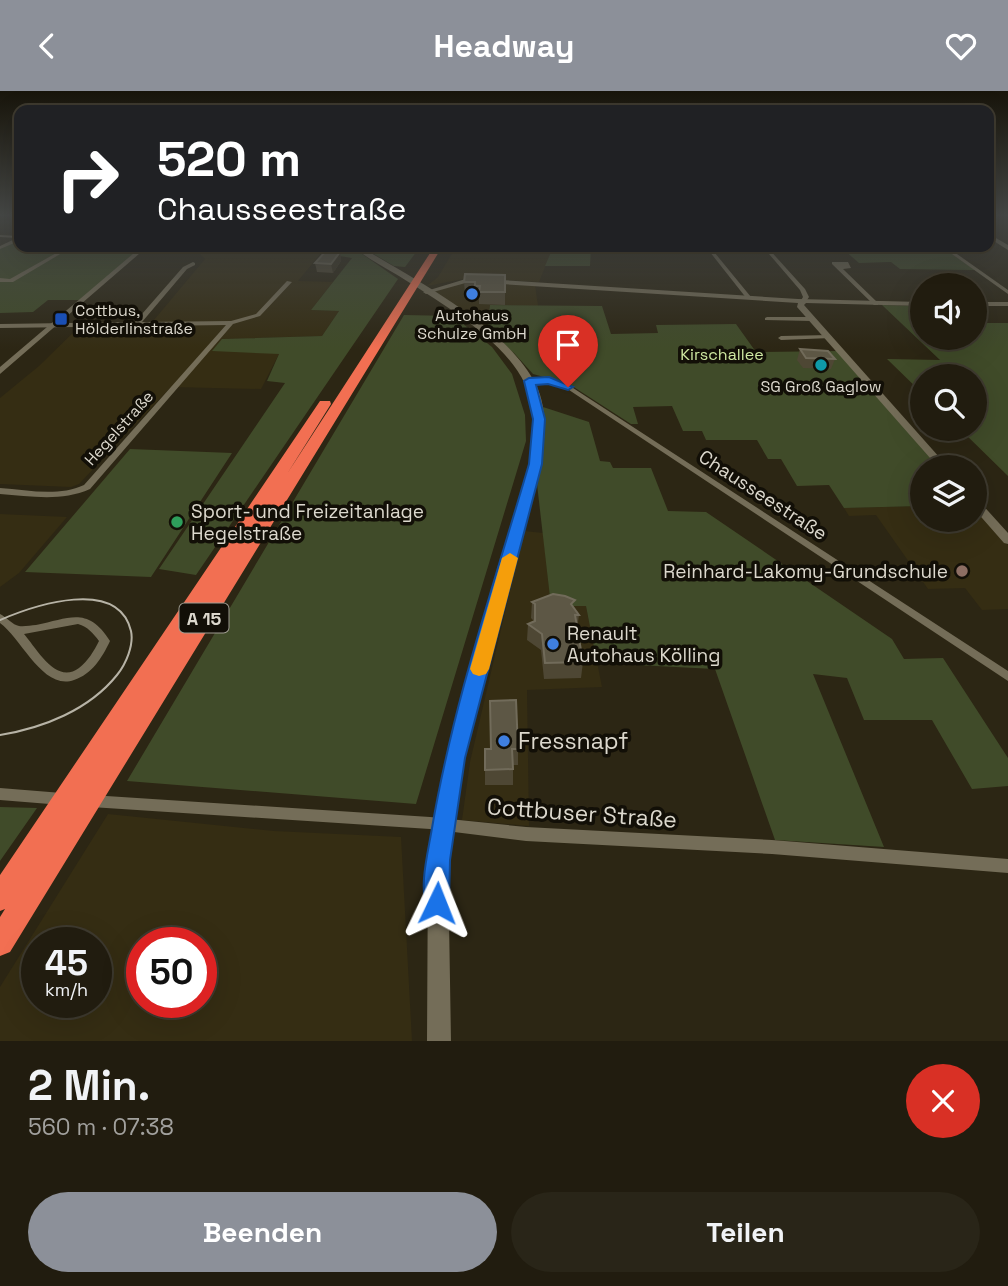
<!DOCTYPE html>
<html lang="de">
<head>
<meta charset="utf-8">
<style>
  :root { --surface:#211c0f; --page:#292518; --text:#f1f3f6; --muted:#a2a19e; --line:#3e3a2f; --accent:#8c9099 }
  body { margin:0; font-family:"Space Grotesk",sans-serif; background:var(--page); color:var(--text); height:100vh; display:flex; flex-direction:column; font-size:26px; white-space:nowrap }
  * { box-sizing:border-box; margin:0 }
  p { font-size:23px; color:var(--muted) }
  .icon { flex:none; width:38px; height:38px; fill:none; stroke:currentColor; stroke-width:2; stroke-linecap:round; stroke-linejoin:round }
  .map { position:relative; height:950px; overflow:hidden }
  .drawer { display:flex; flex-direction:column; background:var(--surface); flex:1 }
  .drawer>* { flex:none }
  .top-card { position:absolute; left:14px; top:14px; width:980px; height:147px; border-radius:14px; box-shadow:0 7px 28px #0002,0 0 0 2px var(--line); background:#202124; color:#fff; overflow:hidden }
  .fabs { position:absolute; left:910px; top:182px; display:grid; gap:14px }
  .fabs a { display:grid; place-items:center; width:77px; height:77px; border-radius:50%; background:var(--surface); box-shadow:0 7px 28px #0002,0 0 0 2px var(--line); font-size:35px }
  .speed { position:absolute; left:21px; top:836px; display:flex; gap:14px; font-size:35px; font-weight:700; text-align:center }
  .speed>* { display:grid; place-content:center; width:91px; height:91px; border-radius:50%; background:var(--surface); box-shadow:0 7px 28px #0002,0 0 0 2px var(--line); line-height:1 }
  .speed small { font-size:18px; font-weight:400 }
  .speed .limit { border:10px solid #d22; background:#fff; color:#111 }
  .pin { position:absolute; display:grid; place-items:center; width:60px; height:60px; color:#fff; margin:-72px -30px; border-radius:50% 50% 50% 0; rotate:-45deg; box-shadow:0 0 7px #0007 }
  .pin .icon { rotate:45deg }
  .me { position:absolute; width:77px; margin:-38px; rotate:2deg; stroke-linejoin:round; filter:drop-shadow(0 0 5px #0008) }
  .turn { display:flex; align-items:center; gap:24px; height:147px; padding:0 28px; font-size:32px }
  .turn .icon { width:91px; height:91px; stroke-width:2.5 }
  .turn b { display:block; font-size:49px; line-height:60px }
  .round { display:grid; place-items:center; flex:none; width:74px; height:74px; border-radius:37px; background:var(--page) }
  .headline { display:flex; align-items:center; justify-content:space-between; height:119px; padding:0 28px }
  h1 { font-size:42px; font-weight:800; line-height:52px }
  .action { display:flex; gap:14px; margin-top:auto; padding:14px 28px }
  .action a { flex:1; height:80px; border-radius:42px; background:var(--accent); color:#fff; font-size:28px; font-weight:800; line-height:80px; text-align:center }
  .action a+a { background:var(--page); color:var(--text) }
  header { display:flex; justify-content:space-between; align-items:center; height:91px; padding:0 28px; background:var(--accent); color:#fff; font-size:32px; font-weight:800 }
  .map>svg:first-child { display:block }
  .built { fill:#352d13; fill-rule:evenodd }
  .green { fill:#404b29 }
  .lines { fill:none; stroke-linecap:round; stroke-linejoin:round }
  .minor { fill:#746d58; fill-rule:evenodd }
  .tertiary { fill:#746d58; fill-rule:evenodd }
  .secondary { fill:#746d58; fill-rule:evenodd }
  .motorway { fill:#f26f52; fill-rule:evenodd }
  .tram { stroke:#b7b3a6; stroke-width:2 }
  .wall { fill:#4e4734 }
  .shaded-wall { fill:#3a3321 }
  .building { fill:#5d5745; stroke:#716b5a; stroke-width:2 }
  .route { fill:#1a73e8; stroke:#114b97; stroke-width:2 }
  .slow { fill:#f59e0b }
  .shop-dot { fill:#3f7fe0; stroke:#120f07; stroke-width:2.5 }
  .transit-dot { fill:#1a4fb4; stroke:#120f07; stroke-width:2.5 }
  .culture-dot { fill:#0f9aa8; stroke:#120f07; stroke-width:2.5 }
  .leisure-dot { fill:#2e9e5b; stroke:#120f07; stroke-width:2.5 }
  .education-dot { fill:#8d6e63; stroke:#120f07; stroke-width:2.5 }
  .labels { text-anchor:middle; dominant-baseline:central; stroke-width:7; stroke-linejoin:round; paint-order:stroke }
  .far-poi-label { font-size:16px; fill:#dcd8cd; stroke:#120f07 }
  .far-park-label { font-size:16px; fill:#cfe8a2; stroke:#120f07 }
  .far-street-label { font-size:16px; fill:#dcd8cd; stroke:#120f07 }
  .shield { fill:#120f07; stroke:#9f9c92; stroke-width:2 }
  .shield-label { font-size:18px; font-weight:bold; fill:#dcd8cd }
  .street-label { font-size:19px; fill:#dcd8cd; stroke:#120f07 }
  .poi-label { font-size:19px; fill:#dcd8cd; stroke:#120f07; text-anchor:start }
  .near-poi-label { font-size:23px; fill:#dcd8cd; stroke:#120f07; text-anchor:start }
  .near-street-label { font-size:23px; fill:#dcd8cd; stroke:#120f07 }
</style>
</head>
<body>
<header><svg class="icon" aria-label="back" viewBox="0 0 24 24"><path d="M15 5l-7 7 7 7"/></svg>Headway<svg class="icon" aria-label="heart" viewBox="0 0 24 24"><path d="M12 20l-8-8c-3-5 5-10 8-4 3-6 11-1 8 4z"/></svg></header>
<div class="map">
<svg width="1008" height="950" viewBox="0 0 1008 950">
  <rect width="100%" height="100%" fill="#2c2614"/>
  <path class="built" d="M193,156H306L319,159L321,162L298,190L333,191L311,219L339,220L322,245L222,248L279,263L261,298L171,296L79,393L71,396L0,393V307L39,275L79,236L149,235L205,168Z
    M456,156H496V159L551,161L539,191L468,187L427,195L438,186Z
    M463,191L535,194L538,215L490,214L487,239L432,201Z
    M922,415V429H975V417L1008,454V518L982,519L965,497L928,498L876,424L849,425L844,417Z
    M0,423L67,426L19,482L0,496Z
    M524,440L543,442L551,515H586L602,596L527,599L529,735L462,729L470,671Z
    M108,723L274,740L401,746L412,950H0V896ZM37,852H96V912H37ZM142,852H201V912H142Z"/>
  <path class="green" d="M19,147V156H141L81,209H48L33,221L0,222V156Z
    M306,156H352L398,188L196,484L159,478L285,292L267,290L279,263L212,260L222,248L322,245L339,220L311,219L352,167L321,162L319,159Z
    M362,156H420L405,176L394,175Z
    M496,156H591L590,175H545L551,161L496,159Z
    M800,156H942L975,179L900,178L891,171L859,172L844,159H803Z
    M490,214L602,215L611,243L658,242L656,234L736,233L756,261L837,260L939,376H922V415L844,417L829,394L797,395L781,368H768L757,349H706L702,340H683L672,315L633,316L638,333H631L569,293L533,283L514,262L487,239Z
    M882,214L914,215L922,222V247H975V232H1008V385L960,338H975V285H922V302L887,268L940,269Z
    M404,224L453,225L492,256L512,283L525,324L526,350L416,713L127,690Z
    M540,315L589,331L600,370L610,371L613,377H651L668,420L706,421L892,548L904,568L943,567L1008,667V695L972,698L932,629H864L847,587L813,583L884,756L775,749L715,578L597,572L586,515H551L537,393L543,351Z
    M130,358L232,362L151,486L25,481Z
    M0,716L37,717L0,770Z"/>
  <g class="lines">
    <path class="minor" d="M0,144L19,145V150L0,158V155L17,147L0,146Z
      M67,156H72L13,191H0V187L10,188Z
      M215,156H250L251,157L249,158L217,157Z
      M706,156H710L751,206V208H747Z
      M763,156H767L805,198L809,206L805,212L800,211L803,206L800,199Z
      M942,156H947L1008,199V203Z
      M193,171L195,172V174L187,178L142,231L231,230L256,223L287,190L292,191L260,225L233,233L90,398C61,411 30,405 0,403V397C28,399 58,406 84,394L226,234L0,237V233L135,231L183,176Z
      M832,171H848L851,177L843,178L878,212V214H874L832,173Z
      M767,226H812L815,228L812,230L765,229V227Z
      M829,244L832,246L831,247L781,249L778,247L781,245Z
      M529,288H549L570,295L1008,580V590L566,297L548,292L527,291L526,290Z
      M0,523C6,526 13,534 19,535C24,536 31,534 36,534C70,527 88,515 110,550C102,567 92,583 74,589C43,600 22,548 0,532ZM78,533C88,536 93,542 99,550C94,560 88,570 79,577C56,594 37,558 24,543Z
      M0,697L62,702L67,704L69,708L67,712L62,714L0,709Z
      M91,704L430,726L526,736L772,749L1008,768V782L772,763L526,750L430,738L91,716L86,714L84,710L86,706Z"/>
    <path class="tertiary" d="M989,143L1008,154V159L989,147Z
      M141,156H147L0,283V276Z
      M469,187L798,208L922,211V215L806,212L804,214L948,376H938L797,216L798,212L469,191L426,203L423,201Z
      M975,211H1008V215H975Z
      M975,409L979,410L1008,442V453L1004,452L975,419Z"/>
    <path class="secondary" d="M354,156H361C415,189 508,236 536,294C548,318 545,348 541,373L460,686L448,769L451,950H427L428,769L442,686L529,373C534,348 537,317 525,293C503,247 441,212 399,185C384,176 366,167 354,156Z"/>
    <path class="motorway" d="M434,156H442L10,861L0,865V826L5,818L0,820V784L320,310H330L331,313L287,383Z"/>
    <path class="tram" d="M0,529C35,514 118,486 131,540C134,554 126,573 117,584C89,619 43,637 0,644"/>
  </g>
  <path class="wall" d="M340,161L341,170L333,182L317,181L315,172Z
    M505,184V214L479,213V207H475V203H465L464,191Z
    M800,258L835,268L831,278L803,277L797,269Z
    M532,511L575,518L579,524L577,538L583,571L581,587L544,588L541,559L527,549L528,533L534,530L531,527Z
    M485,658H518V674H513V694H485Z"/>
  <path class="shaded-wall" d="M340,161L341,170L333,182L331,173Z"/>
  <path class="building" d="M325,161H340L331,173L315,172Z
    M465,183L505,184V201H479L480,195H475V191H464Z
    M800,258L828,260L835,268L806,267Z
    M553,503L565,505L575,509L571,513L579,524H575L583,571L545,572L542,543L528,533L535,530V513L532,511Z
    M516,609L518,658H512L513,678L485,679V658H491L490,610Z"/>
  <linearGradient id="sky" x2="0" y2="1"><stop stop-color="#18150b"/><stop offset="0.48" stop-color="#454745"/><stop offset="1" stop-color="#454745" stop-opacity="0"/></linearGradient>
  <rect width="1008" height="258" fill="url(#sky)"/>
  <path class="route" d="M549,286L573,296L568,299L548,293L536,294L545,328L542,373L465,667L450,769L449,812L445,821L437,824L428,821C418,797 428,762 432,737C453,613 494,493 529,373L533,328L524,290L529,287Z"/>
  <path class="slow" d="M510,462L518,467L489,578L486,583L479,585L473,583L470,578L502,467Z"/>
  <g class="shop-dot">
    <circle cx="472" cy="203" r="7"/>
    <circle cx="553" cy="553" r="7"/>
    <circle cx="504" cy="650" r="7"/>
  </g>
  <rect class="transit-dot" x="54" y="221" width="14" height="14" rx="3.5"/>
  <circle class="culture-dot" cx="821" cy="274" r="7"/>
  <circle class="leisure-dot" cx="177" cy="431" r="7"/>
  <circle class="education-dot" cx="962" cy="480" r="7"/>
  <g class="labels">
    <g class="far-poi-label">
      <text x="75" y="219" text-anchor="start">Cottbus,<tspan x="75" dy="18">Hölderlinstraße</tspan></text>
      <text x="472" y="224">Autohaus<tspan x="472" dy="18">Schulze GmbH</tspan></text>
      <text x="821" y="295">SG Groß Gaglow</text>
    </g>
    <g class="far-park-label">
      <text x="722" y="263">Kirschallee</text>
    </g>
    <g class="far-street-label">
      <text transform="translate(119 337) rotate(-48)">Hegelstraße</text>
    </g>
    <rect class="shield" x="179.5" y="512.5" width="49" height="29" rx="5"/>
    <g class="shield-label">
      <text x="204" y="527">A 15</text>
    </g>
    <g class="street-label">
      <text transform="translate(763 404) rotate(33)">Chausseestraße</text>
    </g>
    <g class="poi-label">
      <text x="191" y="420">Sport- und Freizeitanlage<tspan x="191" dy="22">Hegelstraße</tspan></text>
      <text x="948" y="480" text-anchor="end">Reinhard-Lakomy-Grundschule</text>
      <text x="567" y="542">Renault<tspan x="567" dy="22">Autohaus Kölling</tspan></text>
    </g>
    <g class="near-poi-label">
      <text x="518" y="650">Fressnapf</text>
    </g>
    <g class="near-street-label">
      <text transform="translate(582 722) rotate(4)">Cottbuser Straße</text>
    </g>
  </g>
</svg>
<div class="fabs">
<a><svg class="icon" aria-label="sound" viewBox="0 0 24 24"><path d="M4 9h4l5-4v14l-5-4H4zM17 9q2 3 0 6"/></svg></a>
<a><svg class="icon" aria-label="search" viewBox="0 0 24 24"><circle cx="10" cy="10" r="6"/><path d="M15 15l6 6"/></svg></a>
<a><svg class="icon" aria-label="layers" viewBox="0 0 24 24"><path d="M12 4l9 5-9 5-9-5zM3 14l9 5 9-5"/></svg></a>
</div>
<div class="speed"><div>45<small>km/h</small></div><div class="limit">50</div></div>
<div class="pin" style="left:568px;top:296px;background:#d93025"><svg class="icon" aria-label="arrive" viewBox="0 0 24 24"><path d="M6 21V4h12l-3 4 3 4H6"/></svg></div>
<svg class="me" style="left:437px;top:812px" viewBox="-20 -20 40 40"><path d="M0-17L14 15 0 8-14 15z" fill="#1a73e8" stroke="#fff" stroke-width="4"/></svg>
<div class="top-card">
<div class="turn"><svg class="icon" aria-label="right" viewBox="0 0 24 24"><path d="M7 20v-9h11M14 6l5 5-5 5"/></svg><div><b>520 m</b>Chausseestraße</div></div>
</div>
</div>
<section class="drawer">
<div class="headline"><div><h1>2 Min.</h1><p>560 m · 07:38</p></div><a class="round" style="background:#d93025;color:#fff"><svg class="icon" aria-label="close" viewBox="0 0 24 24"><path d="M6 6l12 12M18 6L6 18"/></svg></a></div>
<div class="action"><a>Beenden</a><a>Teilen</a></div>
</section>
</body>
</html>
